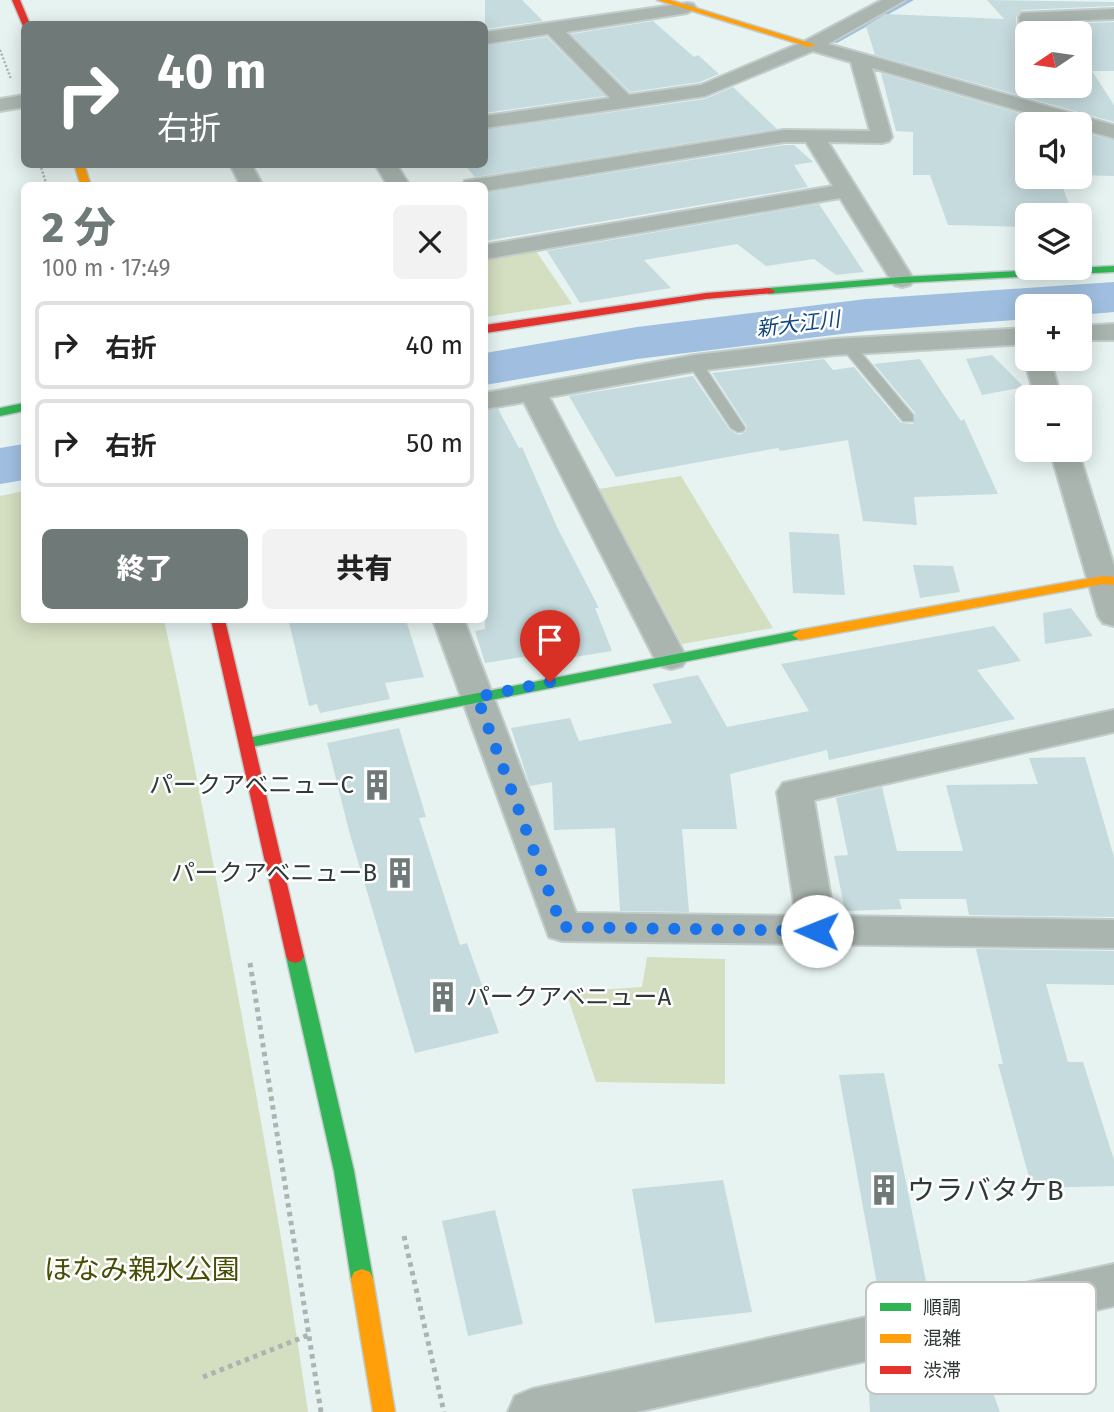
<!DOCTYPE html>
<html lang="ja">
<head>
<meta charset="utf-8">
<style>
  :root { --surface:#fff; --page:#f2f2f2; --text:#222; --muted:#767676; --line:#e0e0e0; --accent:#6f7a78 }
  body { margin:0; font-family:"Fira Sans","Noto Sans JP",sans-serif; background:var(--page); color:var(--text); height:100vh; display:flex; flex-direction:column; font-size:26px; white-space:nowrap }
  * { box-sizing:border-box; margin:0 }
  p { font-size:23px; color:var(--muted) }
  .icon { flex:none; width:38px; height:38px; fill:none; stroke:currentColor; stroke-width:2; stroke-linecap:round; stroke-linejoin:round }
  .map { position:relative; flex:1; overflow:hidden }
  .side { position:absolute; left:21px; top:182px; width:467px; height:441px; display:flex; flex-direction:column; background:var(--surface); border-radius:10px; box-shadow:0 4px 18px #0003 }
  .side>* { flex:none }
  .banner { position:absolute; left:21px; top:21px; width:467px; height:147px; border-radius:10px; box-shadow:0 4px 18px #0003; background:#6f7a78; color:#fff; overflow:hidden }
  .needle { width:46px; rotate:257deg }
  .tools { position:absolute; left:1015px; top:21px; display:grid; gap:14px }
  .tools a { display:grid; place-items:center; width:77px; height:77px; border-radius:10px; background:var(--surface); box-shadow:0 4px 18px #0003; font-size:35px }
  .pin { position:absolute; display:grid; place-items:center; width:60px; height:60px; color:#fff; margin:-72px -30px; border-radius:50% 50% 50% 0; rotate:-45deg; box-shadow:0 0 7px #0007 }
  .pin .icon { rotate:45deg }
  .me { position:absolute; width:77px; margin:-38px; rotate:271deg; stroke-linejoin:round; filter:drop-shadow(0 0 5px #0008) }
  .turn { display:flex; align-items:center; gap:24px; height:147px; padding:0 21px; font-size:32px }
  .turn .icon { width:91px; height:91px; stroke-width:2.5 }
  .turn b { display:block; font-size:49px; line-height:60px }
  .round { display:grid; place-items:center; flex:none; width:74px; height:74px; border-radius:10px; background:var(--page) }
  .overview { display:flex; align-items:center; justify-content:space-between; height:119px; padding:0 21px }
  h1 { font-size:42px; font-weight:800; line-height:52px; color:var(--accent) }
  .button { display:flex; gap:14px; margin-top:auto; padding:14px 21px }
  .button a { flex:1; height:80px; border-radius:10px; background:var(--accent); color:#fff; font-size:28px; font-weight:800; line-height:80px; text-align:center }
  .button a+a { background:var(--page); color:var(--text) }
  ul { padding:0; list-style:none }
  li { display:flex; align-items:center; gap:21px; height:88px; margin:0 14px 10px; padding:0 7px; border:4px solid var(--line); border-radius:10px }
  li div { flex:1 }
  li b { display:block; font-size:26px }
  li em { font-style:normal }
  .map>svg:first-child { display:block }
  .green { fill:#d4dec1 }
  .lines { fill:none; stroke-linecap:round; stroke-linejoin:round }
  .stream { fill:#a0bfe0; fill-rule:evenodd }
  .river { fill:#a0bfe0; fill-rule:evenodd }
  .building { fill:#c6dbde }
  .lane-casing { stroke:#c2cdcb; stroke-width:3 }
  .street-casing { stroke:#c2cdcb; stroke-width:4 }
  .fast-casing { stroke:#c2cdcb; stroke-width:3 }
  .slow-casing { stroke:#c2cdcb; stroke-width:3 }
  .jam-casing { stroke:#c2cdcb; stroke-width:3 }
  .path-far1 { stroke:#acb4b0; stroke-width:2.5; stroke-dasharray:2 2; stroke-linecap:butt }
  .path { stroke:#acb4b0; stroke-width:5; stroke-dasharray:4.5 4.5; stroke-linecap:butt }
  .lane { fill:#abb5af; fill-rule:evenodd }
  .street { fill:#abb5af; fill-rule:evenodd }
  .fast { fill:#30b455; fill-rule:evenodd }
  .slow { fill:#ff9f0a; fill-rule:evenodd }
  .jam { fill:#e5322d; fill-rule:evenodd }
  .route { stroke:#1a73e8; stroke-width:12; stroke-dasharray:0 21.6 }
  .labels { text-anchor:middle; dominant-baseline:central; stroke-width:5; stroke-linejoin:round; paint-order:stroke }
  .far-water-label { font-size:21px; font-style:italic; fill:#0f4680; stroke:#fff }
  .poi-label { font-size:24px; fill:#2f3937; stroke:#fff; text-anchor:end }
  .near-poi-label { font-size:28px; fill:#2f3937; stroke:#fff; text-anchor:start }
  .near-park-label { font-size:28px; fill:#484e05; stroke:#fff }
  .key { fill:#fff; stroke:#c1c4c3; stroke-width:2 }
  .key-label { font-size:19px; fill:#2f3937 }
</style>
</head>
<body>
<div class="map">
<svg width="1114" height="1412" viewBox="0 0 1114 1412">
  <rect width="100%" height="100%" fill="#e6f3f1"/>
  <path class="green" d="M536,251L572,304L485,317V260Z
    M681,476L773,628L682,644L599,489Z
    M24,491V620H164C187,723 206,827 226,931C256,1091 285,1251 308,1412H0V496Z
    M647,957L725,959V1084L596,1082L566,992L642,987Z"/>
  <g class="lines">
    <path class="stream" d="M906,0H914L837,43L832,42Z"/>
    <path class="river" d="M1114,282V312L1080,315V306H1027V319L866,331L637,359L485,385V353L637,327L866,299Z
      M24,444V480L0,484V448Z"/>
  </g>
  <path class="building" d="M485,0H522L543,21L485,29Z
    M987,0L1114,2V6L1022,10L1016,17L1017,33L1027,41V86H1080V33H1041V25L1114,22V71H1092L1114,105V122L875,55L866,26L885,14L1004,19Z
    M653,21L694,57L698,55L719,74L700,82L630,92L571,34Z
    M547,37L605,96L485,113V46Z
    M881,73L1056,124H1027V177H1059L1073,215H1027V227L948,225L930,175H913V132L896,131Z
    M733,87L777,129L475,177L464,164H485V130L705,99Z
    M1080,132L1114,140V176L1080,175Z
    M784,145H794L813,162L794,165L808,187L485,241V193Z
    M819,204L864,272L836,275L814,259L766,266L737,244L644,260L671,288L580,303L547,251Z
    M992,355L1024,387L982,395L966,359Z
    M824,359L833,370L854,367L901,423L913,424L915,413L874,364L920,359L961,421L964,419L998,494L914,497L917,525L863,521L848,440L780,451L778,448L616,477L569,396L693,376L729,429L739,435L745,432L747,427L712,373Z
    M498,409L519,448L522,447L557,527L599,608H595L612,651L568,658L565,650L485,663L475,631L485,629V411Z
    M789,532L839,534L845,595L793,593Z
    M913,565L953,566L960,592L920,598Z
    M1071,608L1093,636L1045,644L1043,613Z
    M306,620H406L424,677L385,683L390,699L320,713L317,704L309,706L289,622Z
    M994,626L1021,661L977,670L1015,719L829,760L827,750L730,774L737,829H682L689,912L620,911L615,828L554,830L552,782L530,786L511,728L570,718L579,741L672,723L652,684L698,675L727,727L809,711L781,664Z
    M399,728L426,817L419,818L460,945L467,943L499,1033L415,1053L349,831L327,743Z
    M1085,757L1114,857V917L969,915L966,899H899L902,909L845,911L834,856L848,855L836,798L882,787L897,851H963L946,785L1038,784L1029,758Z
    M976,949L1114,951V985L1046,984L1068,1062H1083L1114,1160V1186L1032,1188L998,1064H1003Z
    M884,1073L930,1301L909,1305L881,1306L839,1075Z
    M723,1180L752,1312L655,1323L632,1189Z
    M495,1210L523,1324L468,1336L442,1221Z
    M987,1376L1000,1412H870L869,1394Z"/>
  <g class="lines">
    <defs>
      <path id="lane" d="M848,342L853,343L913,415V421H903L843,349L841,346Z
        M695,359L700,360L745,428L743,431L738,432L731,428L688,363Z"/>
      <path id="street" d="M882,0H905L828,44L1114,125V138L1080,129V124H1065L872,68L892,137L889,141L882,143L828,142L914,280L910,285L902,287L894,285L840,198L485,259V245L833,186L806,142H784L485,191V186H462L465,181L784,130L870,131L851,62L813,51L705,96L485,128V116L610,98L548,34L485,44V32L687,3L693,4L696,8L687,13L566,32L629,95L701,85L805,41Z
        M1114,9V19L1038,22V33H1027V38L1020,33L1019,17L1022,13Z
        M24,95V107L0,111V99Z
        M230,164H251L263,186H241Z
        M375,164H396L410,186H388Z
        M1114,324V340H1080V326Z
        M1027,328V344L834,355L695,371L549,397L687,659L682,666L671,669L660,666L655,659L524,402L485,409V393L695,355L834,339Z
        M1027,354V359H1050L1061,397H1035L1024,359Z
        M1050,450H1078L1114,566V626L1103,623L1098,616Z
        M433,620H464L576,913L796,916L777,792L783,783L1114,710V732L814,800L834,916L1114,920V948L562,941L549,937Z
        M1114,1264V1306L636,1412H508L515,1396L532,1389Z"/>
      <path id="fast" d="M1114,266V272L902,283L769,294L763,291L769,288L902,277Z
        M24,403V411L0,416V408Z
        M800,630L805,632L808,635L805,638L247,748L239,743L247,738Z
        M295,949L301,951L304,956L354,1171L373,1279L370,1286L362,1289L354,1286L351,1279L334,1171L286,956L289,951Z"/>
      <path id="slow" d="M657,0H670L816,45L809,47Z
        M74,164H84L91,186H81Z
        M1103,576L1114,577V585L1103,584L800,640L792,635L800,630Z
        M362,1269L370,1272L373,1279L395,1412H373L351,1279L354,1272Z"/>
      <path id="jam" d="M12,0H20L30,24L23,26Z
        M769,288L775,291L773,293L706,299L485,333V325L706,293Z
        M211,620H225L304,956L301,961L295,963L289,961L286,956Z"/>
    </defs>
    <use href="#lane" class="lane-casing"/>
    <use href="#street" class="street-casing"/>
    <use href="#fast" class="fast-casing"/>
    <use href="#slow" class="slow-casing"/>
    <use href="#jam" class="jam-casing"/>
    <path class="path-far1" d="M0,50L11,79
      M40,164L47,186"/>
    <path class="path" d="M250,963L321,1412
      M404,1236L444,1412
      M203,1377L311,1334"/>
    <use href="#lane" class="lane"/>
    <use href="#street" class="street"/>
    <use href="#fast" class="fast"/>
    <use href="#slow" class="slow"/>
    <use href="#jam" class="jam"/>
  </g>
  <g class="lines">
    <path class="route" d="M550,682L477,697L562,927L817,931"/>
  </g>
  <defs>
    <symbol id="building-bare" viewBox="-9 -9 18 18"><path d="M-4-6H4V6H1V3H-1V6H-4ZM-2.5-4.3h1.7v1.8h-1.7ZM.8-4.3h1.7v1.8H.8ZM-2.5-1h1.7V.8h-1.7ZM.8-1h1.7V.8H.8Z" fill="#6f7a78" stroke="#fff" stroke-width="2.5" paint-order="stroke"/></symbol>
  </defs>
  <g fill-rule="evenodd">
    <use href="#building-bare" x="355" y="763" width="44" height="44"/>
    <use href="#building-bare" x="378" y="851" width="44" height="44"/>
    <use href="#building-bare" x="421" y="975" width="44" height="44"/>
    <use href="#building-bare" x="862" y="1168" width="44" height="44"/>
  </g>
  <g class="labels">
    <g class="far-water-label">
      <text transform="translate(798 324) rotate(-7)">新大江川</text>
    </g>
    <g class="poi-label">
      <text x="354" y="785">パークアベニューC</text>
      <text x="377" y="873">パークアベニューB</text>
      <text x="466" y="997" text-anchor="start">パークアベニューA</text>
    </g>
    <g class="near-poi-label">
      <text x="907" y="1190">ウラバタケB</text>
    </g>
    <g class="near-park-label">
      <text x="142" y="1269">ほなみ親水公園</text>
    </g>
  </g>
  <rect x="866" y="1282" width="230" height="112" rx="10" class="key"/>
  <rect x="880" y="1303" width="31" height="8" fill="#30b455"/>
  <rect x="880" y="1334" width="31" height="9" fill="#ff9f0a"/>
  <rect x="880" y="1366" width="31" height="8" fill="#e5322d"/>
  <g class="key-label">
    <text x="923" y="1314">順調</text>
    <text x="923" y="1345">混雑</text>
    <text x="923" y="1377">渋滞</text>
  </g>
</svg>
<div class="tools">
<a><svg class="needle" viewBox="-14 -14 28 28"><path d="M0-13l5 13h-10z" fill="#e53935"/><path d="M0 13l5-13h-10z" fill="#767676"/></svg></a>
<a><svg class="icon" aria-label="sound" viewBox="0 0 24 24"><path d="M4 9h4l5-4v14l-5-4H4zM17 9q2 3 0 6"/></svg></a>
<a><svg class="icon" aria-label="layers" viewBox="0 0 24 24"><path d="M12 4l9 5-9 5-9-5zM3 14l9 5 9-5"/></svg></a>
<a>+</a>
<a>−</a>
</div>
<div class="pin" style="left:550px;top:682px;background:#d93025"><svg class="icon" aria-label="arrive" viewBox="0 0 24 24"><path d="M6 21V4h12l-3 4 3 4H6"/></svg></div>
<svg class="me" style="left:817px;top:931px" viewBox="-20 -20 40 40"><circle r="19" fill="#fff"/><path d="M0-13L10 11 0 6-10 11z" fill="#1a73e8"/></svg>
<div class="banner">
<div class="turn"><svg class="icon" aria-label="right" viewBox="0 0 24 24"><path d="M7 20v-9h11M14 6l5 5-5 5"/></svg><div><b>40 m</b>右折</div></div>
</div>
<section class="side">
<div class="overview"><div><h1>2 分</h1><p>100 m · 17:49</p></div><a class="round"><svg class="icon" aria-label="close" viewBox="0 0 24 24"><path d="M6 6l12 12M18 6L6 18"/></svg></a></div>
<ul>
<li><svg class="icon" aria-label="right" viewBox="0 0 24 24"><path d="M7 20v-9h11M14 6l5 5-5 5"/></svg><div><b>右折</b></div><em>40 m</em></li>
<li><svg class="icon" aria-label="right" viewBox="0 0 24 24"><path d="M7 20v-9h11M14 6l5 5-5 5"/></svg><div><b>右折</b></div><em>50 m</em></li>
</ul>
<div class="button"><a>終了</a><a>共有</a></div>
</section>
</div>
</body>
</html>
